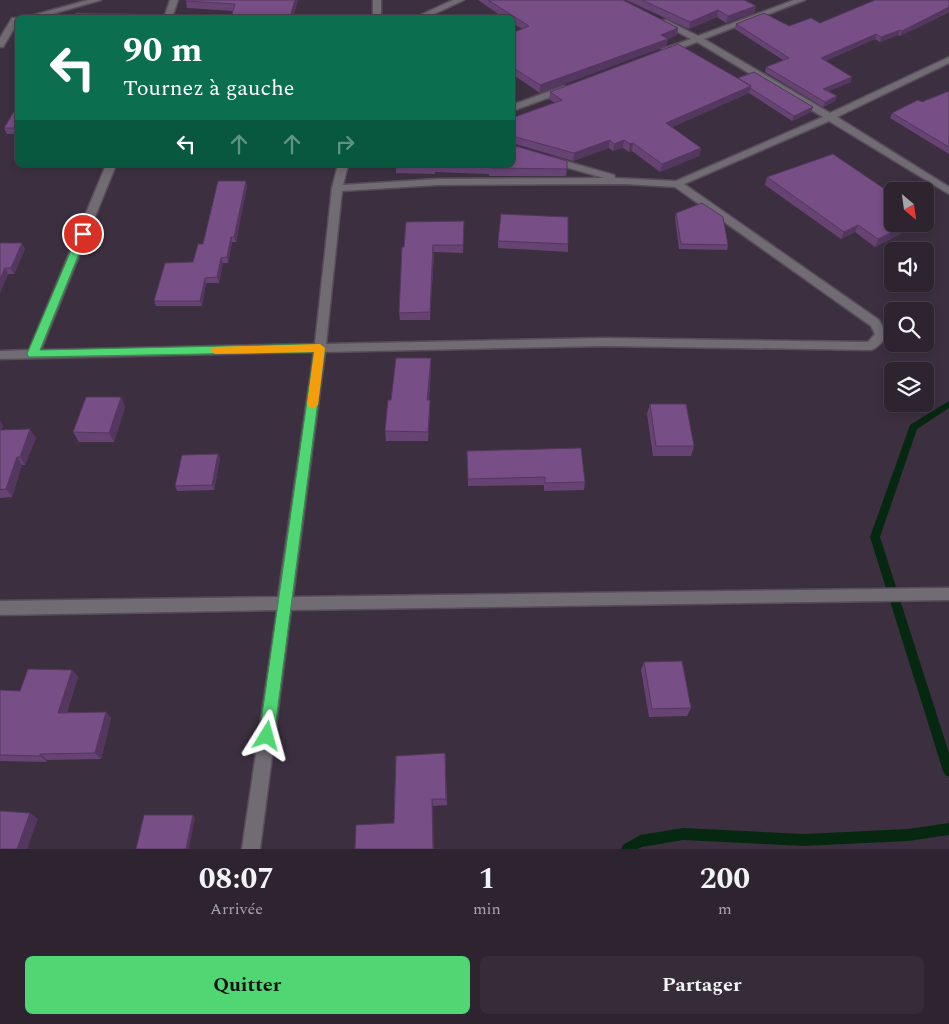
<!DOCTYPE html>
<html lang="fr">
<head>
<meta charset="utf-8">
<style>
  :root { --surface:#2d2430; --page:#352c38; --text:#f1f3f6; --muted:#a7a4ab; --line:#48414c; --accent:#51d674 }
  body { margin:0; font-family:Spectral,serif; background:var(--page); color:var(--text); height:100vh; display:flex; flex-direction:column; font-size:19px; white-space:nowrap }
  * { box-sizing:border-box; margin:0 }
  p { font-size:16px; color:var(--muted) }
  .icon { flex:none; width:28px; height:28px; fill:none; stroke:currentColor; stroke-width:2; stroke-linecap:round; stroke-linejoin:round }
  .map { position:relative; height:849px; overflow:hidden }
  .sheet { display:flex; flex-direction:column; background:var(--surface); flex:1 }
  .sheet>* { flex:none }
  .hud { position:absolute; left:15px; top:15px; width:500px; height:152px; border-radius:8px; box-shadow:0 2px 8px #0003,0 0 0 1px var(--line); background:#0b6e4f; color:#fff; overflow:hidden }
  .needle { width:32px; rotate:151deg }
  .controls { position:absolute; left:884px; top:182px; display:grid; gap:10px }
  .controls a { display:grid; place-items:center; width:50px; height:50px; border-radius:8px; background:var(--surface); box-shadow:0 2px 8px #0003,0 0 0 1px var(--line); font-size:25px }
  .pin { position:absolute; display:grid; place-items:center; width:42px; height:42px; color:#fff; margin:-21px; border:2px solid #fff; border-radius:50%; box-shadow:0 1px 5px #0007 }
  .me { position:absolute; width:55px; margin:-28px; rotate:8deg; stroke-linejoin:round; filter:drop-shadow(0 0 4px #0008) }
  .turn { display:flex; align-items:center; gap:18px; height:105px; padding:0 25px; font-size:22px }
  .turn .icon { width:65px; height:65px; stroke-width:2.5 }
  .turn b { display:block; font-size:35px; line-height:42px }
  .lanes { display:flex; align-items:center; height:48px; padding:0 25px; background:#0003; justify-content:center; gap:25px; direction:ltr }
  .lanes .off { opacity:.35 }
  .eta { display:flex; justify-content:space-evenly; align-items:center; height:85px; text-align:center }
  .eta b { font-size:30px; font-weight:700; line-height:35px }
  .cta { display:flex; gap:10px; margin-top:auto; padding:10px 25px }
  .cta a { flex:1; height:58px; border-radius:8px; background:var(--accent); color:#111; font-size:20px; font-weight:700; line-height:58px; text-align:center }
  .cta a+a { background:var(--page); color:var(--text) }
  .map>svg:first-child { display:block }
  .lines { fill:none; stroke-linecap:round; stroke-linejoin:round }
  .stream { fill:#072810; fill-rule:evenodd }
  .minor-casing { stroke:#584c5b; stroke-width:3 }
  .minor { fill:#716b73; fill-rule:evenodd }
  .wall { fill:#664373 }
  .shaded-wall { fill:#53375e }
  .building { fill:#774e86; stroke:#53375e }
  .route { fill:#51d674; stroke:#358b4b }
  .slow { fill:#f59e0b }
</style>
</head>
<body>
<div class="map">
<svg width="949" height="849" viewBox="0 0 949 849">
  <rect width="100%" height="100%" fill="#3c3040"/>
  <g class="lines">
    <path class="stream" d="M949,401V408L917,429L880,537L949,753V777L945,775L943,771L870,537L910,425Z
      M949,823V835L908,841L804,846L683,840L642,847L638,849H621L623,845L640,835L683,828L804,834L908,829Z"/>
    <defs>
      <path id="minor" d="M88,0H101L38,18H23Z
        M170,0H178L172,18H164Z
        M373,0H381V18H373Z
        M453,0H464L426,18H414Z
        M794,0H805L704,39L830,113L949,57V63L837,117L949,187V194L829,121L684,184L879,320L887,335C883,341 878,348 871,350L605,346L325,352L293,597L949,588V600L291,610L260,849H242L277,610L0,615V601L278,597L314,352L0,359V351L29,350L106,165H116L41,350L315,344L332,188L338,165H348L343,185L437,179L604,178L548,162L546,160L551,157L614,175L615,178L676,181L823,117L697,42L668,53H662V49L691,39L659,22L666,20L698,36ZM625,184L675,187L871,326L875,334L868,342L605,338L326,344L342,191L437,185Z
        M12,18H18V22L3,47H0V38Z
        M564,86L567,87V91L512,111V105Z"/>
    </defs>
    <use href="#minor" class="minor-casing"/>
    <use href="#minor" class="minor"/>
  </g>
  <path class="wall" d="M298,0L293,17L334,18H231L233,11L187,8L186,1Z
    M478,0H623L678,28L677,35L668,39L666,46L540,93L512,74V33L522,29L512,23V18H504Z
    M626,0H744L756,6L754,13L726,23L717,17L689,29Z
    M949,0V12L900,36L898,35L880,42L875,39L825,61L851,82L828,91L837,96L835,101L823,107L765,72L766,67L783,60L735,29L736,24L789,26L820,23Z
    M738,78L813,107L811,112L792,121L749,93L672,127L701,148L699,156L660,172L632,151L629,152L623,148L613,151L609,148L573,161L512,143V118L555,103L549,99L550,92Z
    M949,91V154L890,118L892,113Z
    M18,105V134H7L4,128Z
    M377,165H512L567,169L566,176H489V174L435,172V174L396,173V167H377Z
    M767,177L892,209L889,210L909,224L906,231L875,247L855,232L841,239L765,185Z
    M247,186L236,242H232L228,263H223L219,283H206L202,306H156L154,301L193,262L203,244Z
    M676,213L728,245L727,250L679,249L675,218Z
    M464,221L463,253L434,252L430,320H400L399,313L404,247Z
    M498,241L568,244V252L498,248Z
    M0,243L25,249L14,274H8L0,293Z
    M431,368L429,400L430,409L428,441H386L385,431L391,400Z
    M121,397L125,407L114,442H79L73,432Z
    M650,404L694,446L691,456H653L647,414Z
    M0,421L3,426L1,430L36,438L25,465H22L12,497L0,498Z
    M467,451L585,482L584,490L544,491V485L468,486Z
    M218,454L220,459L214,490L177,491L175,486Z
    M644,662L691,708L687,716L649,717L641,670Z
    M72,670L78,677L67,712H106L111,718L101,759L47,760V762L0,761V690L20,691Z
    M445,753L447,805L433,806L394,823Z"/>
  <path class="shaded-wall" d="M295,0H298L293,18L290,17Z
    M756,6L754,13L726,23L728,16Z
    M949,7V11L900,36L902,31Z
    M718,10L717,17L689,29L690,22Z
    M678,28L677,35L668,39L666,46L540,93V85Z
    M900,30L898,35L880,42L881,37Z
    M876,34L875,39L819,63L821,58Z
    M852,77L851,82L822,94L823,89Z
    M751,86L749,93L664,130L666,123Z
    M837,96L835,101L823,107L825,102Z
    M813,107L811,112L792,121L794,116Z
    M610,140L609,148L573,161L574,153Z
    M624,140L623,148L613,151L614,144Z
    M633,143L632,151L629,152L630,144Z
    M701,148L699,156L660,172L662,164Z
    M246,181L247,186L236,242L234,237Z
    M892,203V209L881,214L884,207Z
    M909,224L906,231L875,247L878,239Z
    M858,225L855,232L841,239L844,232Z
    M231,237L232,242L228,263L227,257Z
    M22,243L25,249L14,274L11,268Z
    M433,245L434,252L430,320V312Z
    M221,258L223,263L219,283L217,277Z
    M5,268L8,274L0,293V279Z
    M205,278L206,283L202,306L200,301Z
    M431,358V368L428,409L427,400Z
    M121,397L125,407L114,442L109,433Z
    M430,400V409L428,441V432Z
    M0,421L3,426L0,432Z
    M30,429L36,438L25,465L20,457Z
    M218,454L220,459L214,490L212,485Z
    M17,457L22,465L12,497L6,489Z
    M72,670L78,677L64,719L58,713Z
    M106,712L111,718L101,759L95,753Z
    M40,754L47,760V762L40,756Z
    M432,799L433,806L434,849H433Z
    M30,813L38,819L27,849H17Z
    M193,815L195,818L189,849H186Z"/>
  <path class="building" d="M186,0H295L290,17L334,16L333,18H231L235,4L186,1Z
    M488,0H623L678,28L661,35L668,39L540,85L512,67V33L529,26Z
    M642,0H744L756,6L728,16L718,10L690,22Z
    M875,0H949V7L902,31L900,30L881,37L876,34L821,58L852,77L823,89L837,96L825,102L766,67L789,58L736,24L764,13L789,26L811,18L820,23Z
    M76,13L135,14L133,18H72Z
    M678,44L751,86L666,123L701,148L662,164L633,143L630,144L624,140L614,144L610,140L574,153L512,136V118L562,100L550,92Z
    M754,72L813,107L794,116L750,88L751,86L738,78Z
    M949,91V147L892,113L918,100L922,102Z
    M18,105V128H4Z
    M512,145L567,161V169L489,168V166L449,165H512Z
    M833,154L892,194V203L884,207L892,212V224H909L878,239L858,225L844,232L767,177Z
    M395,165H434V166Z
    M218,181H246L234,237H231L227,257L221,258L217,277L205,278L200,301H154L165,263L193,262L198,244H203Z
    M702,203L723,217L728,245L681,244L676,213Z
    M501,214L568,217V244L498,241Z
    M464,221L463,245H433L430,312L399,313L402,247H404L406,222Z
    M0,243H22L11,268H5L0,279Z
    M396,358H431L427,400H430L428,432L385,431L388,400H391Z
    M86,397H121L109,433L73,432Z
    M650,404H686L694,446H656Z
    M30,429L20,457H17L6,489L0,490V430Z
    M581,448L585,482L545,483V477L468,479L467,451Z
    M218,454L212,485L175,486L182,455Z
    M682,661L691,708L652,709L644,662Z
    M28,669L72,670L58,713L106,712L95,753L40,754V756L0,755V690L20,691Z
    M445,753L446,799H432L433,849H355L356,825L394,823L396,756Z
    M0,811L30,813L17,849H0Z
    M144,815H193L186,849H136Z"/>
  <path class="route" d="M83,231L87,234L40,350L320,344L325,348L274,736L272,741L267,743L261,741L259,736L314,352L29,357L27,354L78,234Z"/>
  <path class="slow" d="M320,344L325,348L318,405L312,409L307,405L314,352L215,354L210,350L215,347Z"/>
</svg>
<div class="controls">
<a><svg class="needle" viewBox="-14 -14 28 28"><path d="M0-13l5 13h-10z" fill="#e53935"/><path d="M0 13l5-13h-10z" fill="#a7a4ab"/></svg></a>
<a><svg class="icon" aria-label="sound" viewBox="0 0 24 24"><path d="M4 9h4l5-4v14l-5-4H4zM17 9q2 3 0 6"/></svg></a>
<a><svg class="icon" aria-label="search" viewBox="0 0 24 24"><circle cx="10" cy="10" r="6"/><path d="M15 15l6 6"/></svg></a>
<a><svg class="icon" aria-label="layers" viewBox="0 0 24 24"><path d="M12 4l9 5-9 5-9-5zM3 14l9 5 9-5"/></svg></a>
</div>
<div class="pin" style="left:83px;top:234px;background:#d93025"><svg class="icon" aria-label="arrive" viewBox="0 0 24 24"><path d="M6 21V4h12l-3 4 3 4H6"/></svg></div>
<svg class="me" style="left:267px;top:736px" viewBox="-20 -20 40 40"><path d="M0-17L14 15 0 8-14 15z" fill="#51d674" stroke="#fff" stroke-width="4"/></svg>
<div class="hud">
<div class="turn"><svg class="icon" aria-label="left" viewBox="0 0 24 24"><path d="M17 20v-9H6M10 6l-5 5 5 5"/></svg><div><b>90 m</b>Tournez à gauche</div></div>
<div class="lanes"><svg class="icon" aria-label="left" viewBox="0 0 24 24"><path d="M17 20v-9H6M10 6l-5 5 5 5"/></svg><svg class="icon off" aria-label="ahead" viewBox="0 0 24 24"><path d="M12 20V5M6 11l6-6 6 6"/></svg><svg class="icon off" aria-label="ahead" viewBox="0 0 24 24"><path d="M12 20V5M6 11l6-6 6 6"/></svg><svg class="icon off" aria-label="right" viewBox="0 0 24 24"><path d="M7 20v-9h11M14 6l5 5-5 5"/></svg></div>
</div>
</div>
<section class="sheet">
<div class="eta">
<div><b>08:07</b><p>Arrivée</p></div>
<div><b>1</b><p>min</p></div>
<div><b>200</b><p>m</p></div>
</div>
<div class="cta"><a>Quitter</a><a>Partager</a></div>
</section>
</body>
</html>
